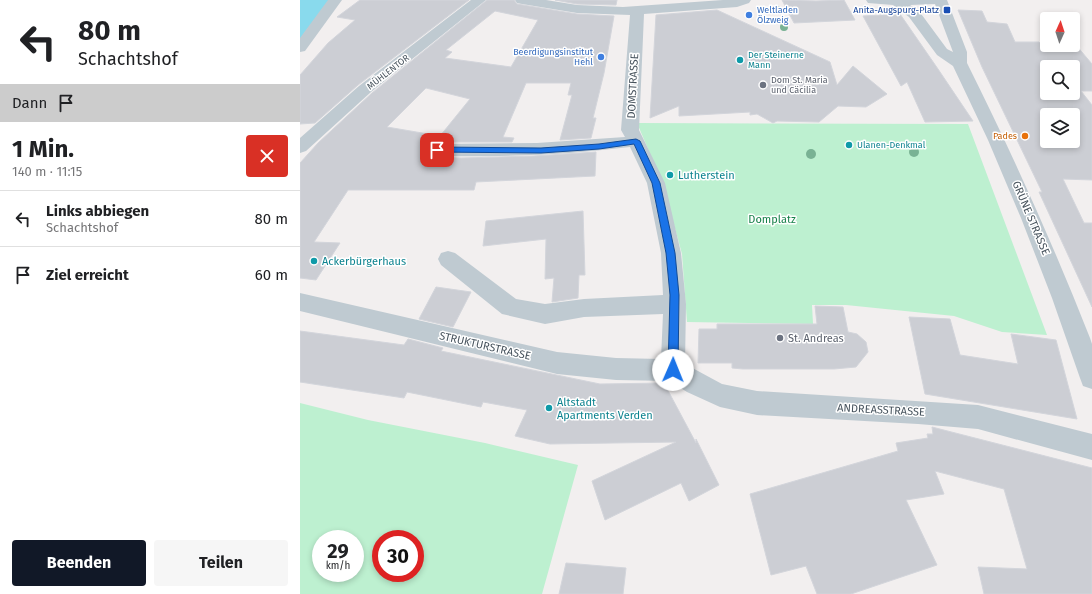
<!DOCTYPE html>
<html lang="de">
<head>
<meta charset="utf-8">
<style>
  :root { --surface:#fff; --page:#f6f6f6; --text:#202124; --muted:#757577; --line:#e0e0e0; --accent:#111827 }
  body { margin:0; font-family:"Fira Sans",sans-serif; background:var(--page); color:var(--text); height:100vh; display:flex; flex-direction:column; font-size:15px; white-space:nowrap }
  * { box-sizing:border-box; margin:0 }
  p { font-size:13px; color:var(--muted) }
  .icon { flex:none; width:22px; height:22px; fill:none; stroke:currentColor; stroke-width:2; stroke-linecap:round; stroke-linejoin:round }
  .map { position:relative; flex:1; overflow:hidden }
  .drawer { display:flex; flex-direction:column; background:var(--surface); width:300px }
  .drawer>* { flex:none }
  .banner { background:#fff; color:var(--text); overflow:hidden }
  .needle { width:26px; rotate:3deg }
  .fabs { position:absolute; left:740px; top:12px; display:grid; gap:8px }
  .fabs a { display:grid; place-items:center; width:40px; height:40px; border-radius:4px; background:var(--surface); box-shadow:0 2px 6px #0003; font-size:20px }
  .speed { position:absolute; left:12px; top:530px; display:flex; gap:8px; font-size:20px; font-weight:700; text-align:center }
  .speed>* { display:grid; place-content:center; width:52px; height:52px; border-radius:50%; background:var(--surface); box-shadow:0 2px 6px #0003; line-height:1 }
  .speed small { font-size:10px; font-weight:400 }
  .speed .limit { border:6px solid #d22; background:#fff; color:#111 }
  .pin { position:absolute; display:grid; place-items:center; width:34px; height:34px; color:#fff; margin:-17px; border-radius:8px; box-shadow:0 2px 6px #0006 }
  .me { position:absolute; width:44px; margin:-22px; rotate:1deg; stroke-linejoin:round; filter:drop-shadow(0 0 3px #0008) }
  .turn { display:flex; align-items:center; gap:14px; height:84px; padding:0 12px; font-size:18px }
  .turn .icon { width:52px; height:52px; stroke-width:2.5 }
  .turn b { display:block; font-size:28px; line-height:34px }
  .then { display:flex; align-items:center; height:38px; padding:0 12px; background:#0003; gap:8px; font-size:15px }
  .round { display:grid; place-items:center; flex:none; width:42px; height:42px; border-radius:4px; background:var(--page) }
  .overview { display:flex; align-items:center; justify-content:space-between; height:68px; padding:0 12px }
  h1 { font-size:24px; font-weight:700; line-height:30px }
  .primary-button { display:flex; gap:8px; margin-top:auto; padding:8px 12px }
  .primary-button a { flex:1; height:46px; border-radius:4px; background:var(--accent); color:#fff; font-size:16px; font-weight:700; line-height:46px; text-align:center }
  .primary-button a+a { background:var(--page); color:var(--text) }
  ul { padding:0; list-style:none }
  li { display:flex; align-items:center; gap:12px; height:56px; padding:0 12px; border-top:1px solid var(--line) }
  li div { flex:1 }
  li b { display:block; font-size:15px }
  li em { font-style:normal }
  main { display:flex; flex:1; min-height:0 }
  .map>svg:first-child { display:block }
  .green { fill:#bdf0d0; fill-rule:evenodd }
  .water { fill:#89daed }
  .building { fill:#ccced4; stroke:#d3d5db; fill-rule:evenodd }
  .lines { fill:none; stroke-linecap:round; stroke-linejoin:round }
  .minor { fill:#bfcad1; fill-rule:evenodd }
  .tree { fill:#79b294 }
  .route { fill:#1a73e8; stroke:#114b97 }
  .transit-dot { fill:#1a4fb4; stroke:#fff; stroke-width:1.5 }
  .shop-dot { fill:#3f7fe0; stroke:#fff; stroke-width:1.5 }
  .culture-dot { fill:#0f9aa8; stroke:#fff; stroke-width:1.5 }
  .worship-dot { fill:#6b7280; stroke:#fff; stroke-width:1.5 }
  .food-dot { fill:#e8710a; stroke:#fff; stroke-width:1.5 }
  .labels { text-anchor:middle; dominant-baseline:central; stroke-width:3; stroke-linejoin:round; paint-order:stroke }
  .far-shop-label { font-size:9px; fill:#366cbe; stroke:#fff; text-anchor:start }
  .far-transit-label { font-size:9px; fill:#164399; stroke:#fff; text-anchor:end }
  .far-culture-label { font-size:9px; fill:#0d838f; stroke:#fff; text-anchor:start }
  .far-street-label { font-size:9px; fill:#47535d; stroke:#fff }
  .far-worship-label { font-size:9px; fill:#5b616d; stroke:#fff; text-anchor:start }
  .far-food-label { font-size:9px; fill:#c56008; stroke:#fff; text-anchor:end }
  .street-label { font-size:11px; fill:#47535d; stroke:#fff }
  .culture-label { font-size:11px; fill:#0d838f; stroke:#fff; text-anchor:start }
  .park-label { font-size:11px; fill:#168049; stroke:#fff }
  .worship-label { font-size:11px; fill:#5b616d; stroke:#fff; text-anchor:start }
</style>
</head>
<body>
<main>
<section class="drawer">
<div class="banner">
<div class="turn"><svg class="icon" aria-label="left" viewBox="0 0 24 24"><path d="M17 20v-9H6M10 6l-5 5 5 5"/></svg><div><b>80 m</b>Schachtshof</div></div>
<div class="then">Dann<svg class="icon" aria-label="arrive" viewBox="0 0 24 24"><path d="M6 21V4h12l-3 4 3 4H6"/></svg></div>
</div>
<div class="overview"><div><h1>1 Min.</h1><p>140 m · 11:15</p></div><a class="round" style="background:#d93025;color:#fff"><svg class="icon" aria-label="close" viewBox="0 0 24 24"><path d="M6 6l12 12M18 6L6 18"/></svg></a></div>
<ul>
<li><svg class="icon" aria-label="left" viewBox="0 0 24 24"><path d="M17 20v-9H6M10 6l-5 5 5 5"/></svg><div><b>Links abbiegen</b><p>Schachtshof</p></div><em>80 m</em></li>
<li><svg class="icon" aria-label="arrive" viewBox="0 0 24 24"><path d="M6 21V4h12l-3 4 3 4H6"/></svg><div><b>Ziel erreicht</b></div><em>60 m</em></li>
</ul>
<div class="primary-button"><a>Beenden</a><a>Teilen</a></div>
</section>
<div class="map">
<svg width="792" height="594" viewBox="0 0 792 594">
  <rect width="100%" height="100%" fill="#f2efef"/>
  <path class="green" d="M337,123L668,124L747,335L702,332L654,316L546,305H512L513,324L387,322L382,254L363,184Z
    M0,403L68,420L185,443L278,465L242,594H0ZM21,539H55V573H21ZM81,539H115V573H81Z"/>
  <path class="water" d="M0,0H29L0,39Z"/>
  <path class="building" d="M60,0H169L58,85L15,123L0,124V75L28,43L55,20L37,17Z
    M187,0H214L217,4L277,14L314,16L304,73L293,118H296L291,138L260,140L272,95H268L271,83H226L203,137L214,138L212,142H137L130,145L127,151L131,155L137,157L161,158L234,156L296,152L295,176L176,182L174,190H48L14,242L40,243L16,280L0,278V163L18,143L72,93ZM195,11L238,20L211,67L145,58L152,52L146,50ZM126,88L170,99L140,136L87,127Z
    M255,0H317L316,5L277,4Z
    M482,0L516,1L544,0L555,20L494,23Z
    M417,10L530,62L537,85L553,66L587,94L566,107L538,106L519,122L477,121L473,123L457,114L450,115V112L379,116V106L350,118L356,15Z
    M658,10L682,11L687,22L707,24L715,42H739L742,45H776L792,64V91H781L792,105V180L763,179L784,223H792V307L739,192H742L682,67ZM747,67H773V93H747ZM747,115H773V141H747Z
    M600,14L638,69L673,121L625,122L607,82L601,86L563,16Z
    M283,211L285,275H279L278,298L252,302L254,278L245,279L246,239L183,246L186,221Z
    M136,287L171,292L153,327L119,319Z
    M515,306L543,307L548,332L557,334L566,342L568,352L556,367L534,369H443L432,368V363H398L399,329H417V324H517Z
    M609,317L650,319L660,355L718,364L711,334L756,340L777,419L625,394Z
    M0,331L104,345L108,339L143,348L141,351L300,384L364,383L396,443V439L419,485L389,501L381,483L305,520L292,481L376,442L250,444L215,436L227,410L183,402L181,407L107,392L104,398L0,382Z
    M632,427L792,468V594H684L678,567L727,569L704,489L635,471L644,494L606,500L637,565L551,594H517L506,566L471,575L450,494L598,451L596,443L628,438L627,434H633Z
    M266,563L326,568L323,594H259Z"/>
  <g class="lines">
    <path class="minor" d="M28,0H42L5,51L0,52V38Z
      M171,0H186L71,92L6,151L0,153V138L59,86Z
      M215,0H246L277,5L323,7L423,0H451L449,3L437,7L344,14L339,130L365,183L381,253L386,304L385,364L422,384L457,391L678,405L792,434V460L678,429L618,424L457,415L420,407L387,392L370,381L316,380L257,374L0,311V293L257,352L316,358L361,359L363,314L284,317L245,324L202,314L141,265L138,259L141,253L148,251L155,253L216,299L245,304L284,299L363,295L361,253L347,183L330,147C266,155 201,157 137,156L131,154L128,150L131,146L137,144L237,143L325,137L321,130L330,15L277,13L222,4L217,3Z
      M566,0H647L667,52V63C712,153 753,244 790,338L792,344V389L783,386L780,378L752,298L721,218L688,140L653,66L637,55L609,17L593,5L568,3ZM635,4L653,52L647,49L619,11L610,5Z"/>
  </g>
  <g class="tree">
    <circle cx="478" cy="10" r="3.5"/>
    <circle cx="484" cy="27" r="4"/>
    <circle cx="614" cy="152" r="5"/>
    <circle cx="511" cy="154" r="5"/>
  </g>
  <path class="route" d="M336,139L340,141L360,183L375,253L379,295L378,370L377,374L373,375L370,374L368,370L370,295L366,253L352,183L334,144L299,149L241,153L137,152L134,150L137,147L241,148L299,144Z"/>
  <rect class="transit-dot" x="643" y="6" width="8" height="8" rx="2"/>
  <g class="shop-dot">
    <circle cx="449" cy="15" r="4"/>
    <circle cx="301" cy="57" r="4"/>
  </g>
  <g class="culture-dot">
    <circle cx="440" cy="60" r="4"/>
    <circle cx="549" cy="145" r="4"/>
    <circle cx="370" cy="175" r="4"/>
    <circle cx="14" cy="261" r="4"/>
    <circle cx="249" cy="408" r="4"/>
  </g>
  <g class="worship-dot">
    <circle cx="463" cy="85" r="4"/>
    <circle cx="480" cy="338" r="4"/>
  </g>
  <circle class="food-dot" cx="725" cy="136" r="4"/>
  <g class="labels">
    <g class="far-shop-label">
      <text x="457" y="10">Weltladen<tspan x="457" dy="10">Ölzweig</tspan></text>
      <text x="293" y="52" text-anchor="end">Beerdigungsinstitut<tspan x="293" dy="10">Hehl</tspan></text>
    </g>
    <g class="far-transit-label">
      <text x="639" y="10">Anita-Augspurg-Platz</text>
    </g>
    <g class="far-culture-label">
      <text x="448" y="55">Der Steinerne<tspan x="448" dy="10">Mann</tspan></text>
      <text x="557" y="145">Ulanen-Denkmal</text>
    </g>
    <g class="far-street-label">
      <text transform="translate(88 72) rotate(-38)">MÜHLENTOR</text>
    </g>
    <g class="far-worship-label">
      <text x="471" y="80">Dom St. Maria<tspan x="471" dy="10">und Cäcilia</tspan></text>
    </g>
    <g class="far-food-label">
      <text x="717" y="136">Pades</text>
    </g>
    <g class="street-label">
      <text transform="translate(333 86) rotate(-87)">DOMSTRASSE</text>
      <text transform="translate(731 218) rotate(67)">GRÜNE STRASSE</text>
      <text transform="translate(185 346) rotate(13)">STRUKTURSTRASSE</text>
      <text transform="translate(581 410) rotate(3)">ANDREASSTRASSE</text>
    </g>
    <g class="culture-label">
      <text x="378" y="175">Lutherstein</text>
      <text x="22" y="261">Ackerbürgerhaus</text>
      <text x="257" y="402">Altstadt<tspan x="257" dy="13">Apartments Verden</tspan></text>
    </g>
    <g class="park-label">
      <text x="472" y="219">Domplatz</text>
    </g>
    <g class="worship-label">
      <text x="488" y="338">St. Andreas</text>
    </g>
  </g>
</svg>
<div class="fabs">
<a><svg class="needle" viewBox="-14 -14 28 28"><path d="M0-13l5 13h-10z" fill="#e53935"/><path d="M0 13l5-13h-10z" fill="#757577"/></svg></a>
<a><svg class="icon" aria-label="search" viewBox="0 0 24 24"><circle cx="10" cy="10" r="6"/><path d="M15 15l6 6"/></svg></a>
<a><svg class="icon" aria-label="layers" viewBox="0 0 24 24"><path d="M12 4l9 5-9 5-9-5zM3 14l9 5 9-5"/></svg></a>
</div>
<div class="speed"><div>29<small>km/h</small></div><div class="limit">30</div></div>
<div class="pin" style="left:137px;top:150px;background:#d93025"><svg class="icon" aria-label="arrive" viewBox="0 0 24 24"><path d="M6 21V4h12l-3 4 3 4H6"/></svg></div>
<svg class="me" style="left:373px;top:370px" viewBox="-20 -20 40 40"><circle r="19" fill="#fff"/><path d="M0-13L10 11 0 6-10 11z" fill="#1a73e8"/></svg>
</div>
</main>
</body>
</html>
